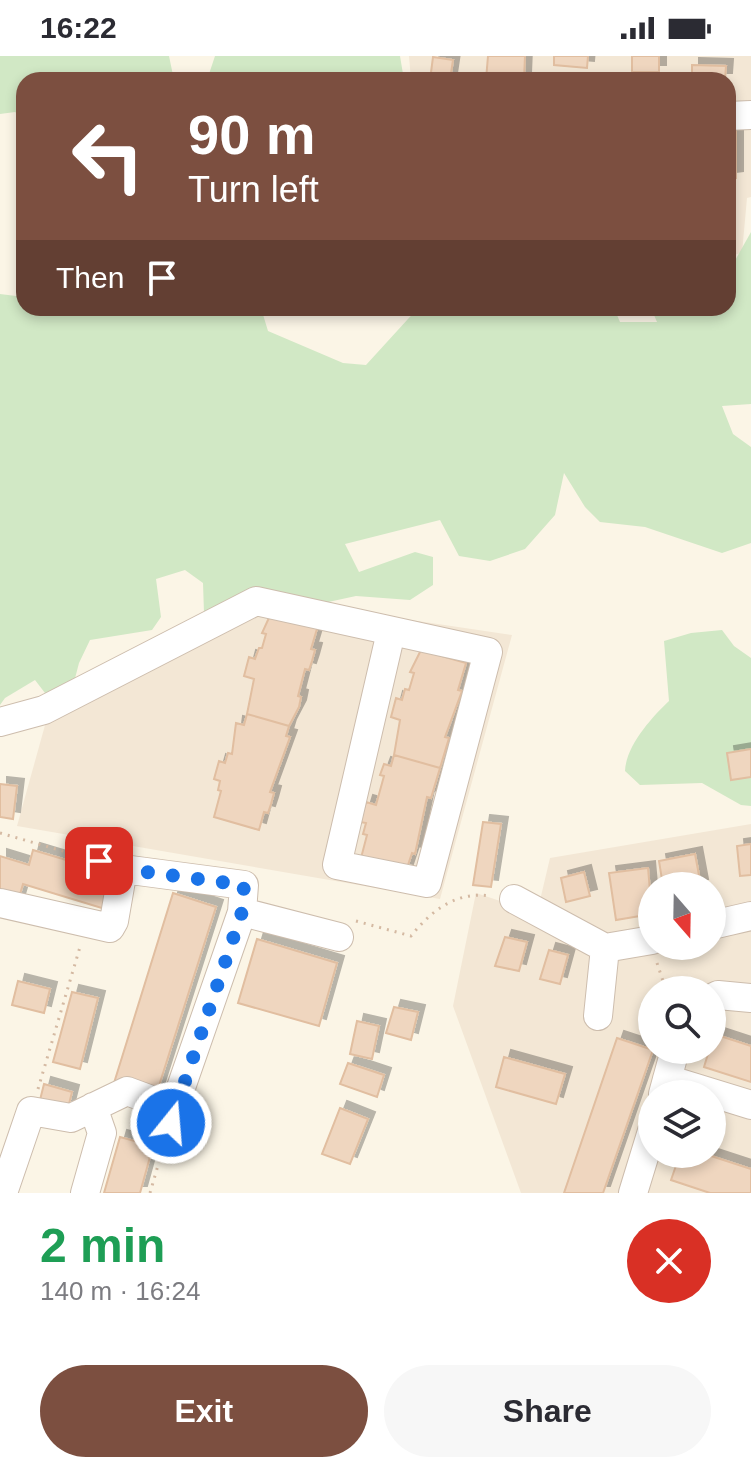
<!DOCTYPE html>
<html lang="en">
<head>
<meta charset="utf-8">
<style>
  :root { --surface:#fff; --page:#f7f7f7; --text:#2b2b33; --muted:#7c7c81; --accent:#7c4f40 }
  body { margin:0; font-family:Arial,sans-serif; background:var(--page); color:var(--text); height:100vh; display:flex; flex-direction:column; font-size:30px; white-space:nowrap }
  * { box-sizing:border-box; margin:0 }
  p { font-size:26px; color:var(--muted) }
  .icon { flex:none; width:44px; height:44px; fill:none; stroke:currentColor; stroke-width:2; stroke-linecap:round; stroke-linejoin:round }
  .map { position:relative; height:1137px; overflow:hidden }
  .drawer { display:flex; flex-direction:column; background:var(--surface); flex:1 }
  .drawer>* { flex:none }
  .hud { position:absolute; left:16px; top:16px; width:720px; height:244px; border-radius:24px; box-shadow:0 4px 12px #0003; background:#7c4f40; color:#fff; overflow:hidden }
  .needle { width:52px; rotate:160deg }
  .fabs { position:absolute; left:638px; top:816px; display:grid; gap:16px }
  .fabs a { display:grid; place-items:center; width:88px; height:88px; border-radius:50%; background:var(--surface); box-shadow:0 4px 12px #0003; font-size:40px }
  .pin { position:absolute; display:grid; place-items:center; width:68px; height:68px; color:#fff; margin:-34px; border-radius:16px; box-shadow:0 4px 12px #0006 }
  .me { position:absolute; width:88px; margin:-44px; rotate:17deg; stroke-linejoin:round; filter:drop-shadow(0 0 6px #0008) }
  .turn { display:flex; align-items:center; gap:28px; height:168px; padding:0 40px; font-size:36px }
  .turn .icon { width:104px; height:104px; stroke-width:2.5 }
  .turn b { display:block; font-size:56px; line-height:68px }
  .then { display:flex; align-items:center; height:76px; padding:0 40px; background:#0003; gap:16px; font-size:30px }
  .round { display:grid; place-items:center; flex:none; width:84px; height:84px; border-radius:42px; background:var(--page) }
  .overview { display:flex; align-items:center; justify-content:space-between; height:136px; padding:0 40px }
  h1 { font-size:48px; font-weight:800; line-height:60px; color:#1e9e55 }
  .button { display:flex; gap:16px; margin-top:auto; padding:16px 40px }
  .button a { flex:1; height:92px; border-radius:48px; background:var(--accent); color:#fff; font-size:32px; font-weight:800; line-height:92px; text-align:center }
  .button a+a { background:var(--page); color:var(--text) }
  .status { display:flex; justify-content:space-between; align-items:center; height:56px; padding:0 40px; background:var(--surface); direction:ltr }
  .status svg { height:22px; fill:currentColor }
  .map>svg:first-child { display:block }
  .residential { fill:#f3e7d5; fill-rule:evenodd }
  .green { fill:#d1e8c5 }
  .building { fill:#efd6bf; stroke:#e1bea0; stroke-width:2; filter:url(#shadow) }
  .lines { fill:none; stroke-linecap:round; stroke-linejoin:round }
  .minor-casing { stroke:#cdbdad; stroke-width:30 }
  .path { stroke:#d4b9a2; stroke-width:3; stroke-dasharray:2 6; stroke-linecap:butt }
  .minor { stroke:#fff; stroke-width:28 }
  .route { stroke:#1a73e8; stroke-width:14; stroke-dasharray:0 25.2 }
</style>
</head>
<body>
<div class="status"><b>16:22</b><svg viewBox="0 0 49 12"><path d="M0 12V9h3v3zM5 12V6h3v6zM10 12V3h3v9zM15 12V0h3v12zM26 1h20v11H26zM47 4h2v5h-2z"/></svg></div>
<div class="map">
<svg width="751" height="1137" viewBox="0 0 751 1137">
  <defs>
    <filter id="shadow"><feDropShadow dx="7" dy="-7" stdDeviation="0" flood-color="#0004"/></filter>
  </defs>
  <rect width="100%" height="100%" fill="#fbf5e6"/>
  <path class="residential" d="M409,0H751V141L747,142L742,197L728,200V24H411Z
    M263,542L512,579L440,843L17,770L47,662Z
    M751,768V1137H521L453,950L476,837L537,857L550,802ZM652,830H712V890H652ZM652,934H712V994H652ZM652,1038H712V1098H652Z"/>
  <path class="green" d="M0,0H169L174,24H24V62L15,56L0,58Z
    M215,0H400L404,24H207Z
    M751,176V348L722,350L733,378L751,391V487L722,497L645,471L600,466L585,451L564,417L555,459L525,493L490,505L459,500L440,464L345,488L359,516L415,496L433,501V529L410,544L356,540L319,548L204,557L203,527L185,514L156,523L161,561L152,574L90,584L79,607L67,653L45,637L35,624L5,642L0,649V238L24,241V252H261L268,275L343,307L366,309L418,252H614L620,266H657L651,252H728V217Z
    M722,574L734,590L751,602V750L741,749L702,727L640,729L625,715C626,690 651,662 669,645L664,585L691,577Z"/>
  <path class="building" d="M488,0H525L524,24H486Z
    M554,0H588L587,12L554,9Z
    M632,0H659V16H632Z
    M433,1L453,4L450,24H430Z
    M692,9L726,10L725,24H692Z
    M736,70V122L728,123V71Z
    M273,553L319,566L311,593L315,594L312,605L309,614L305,613L298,640L301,641L299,651L289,670L247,658L254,623L244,620L249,601L255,603L259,592H262L266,578L262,577Z
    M421,594L466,607L458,634L462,635L445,681L449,682L440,712L394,699L400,664L391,661L396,642L402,644L405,633L409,634L414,617L410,616Z
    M247,658L289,670L286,680L290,681L270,736L274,737L271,748L268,757L264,756L259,774L214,761L221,735L218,734L220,725L214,723L219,705L225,707L228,697L232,698L236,667L244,669Z
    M751,693V721L731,724L727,697Z
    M394,699L440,712L431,742L427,741L415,798L412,797L406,815L361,802L367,779L363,778L366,767L360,766L366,746L376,749L384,720L380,719L384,708L391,710Z
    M0,728L17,730L13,763L0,761Z
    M483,766L501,768L491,831L473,829Z
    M751,788V819L740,820L737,790Z
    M33,794L116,819L105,853L23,828L18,845L0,839V800L29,809Z
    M695,798L701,830H663L659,805Z
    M648,812L652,858L616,864L609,817Z
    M584,816L590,840L566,846L561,822Z
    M173,837L216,851L156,1039L114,1027Z
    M505,881L527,886L519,915L495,910Z
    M257,883L337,907L319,970L238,947Z
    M549,894L568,899L560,928L540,923Z
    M18,925L50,933L44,957L12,949Z
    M72,936L98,942L80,1013L53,1006Z
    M394,951L418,956L411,984L386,977Z
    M357,965L379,970L372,1003L350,998Z
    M714,978L751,990V1026L704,1011Z
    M617,982L653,994L603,1137H564Z
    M504,1001L565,1018L556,1048L496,1031Z
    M348,1007L384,1019L377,1041L340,1028Z
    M44,1028L72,1036L68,1052L40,1044Z
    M340,1052L368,1063L350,1108L322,1098Z
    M120,1081L153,1090L140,1137H104Z
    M680,1098H705L751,1113V1137H710L671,1124Z"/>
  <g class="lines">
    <defs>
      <path id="minor" d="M728,60L751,59
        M0,666L44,654L256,545L488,596L427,827L337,809L391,576
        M514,843L605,892L652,884
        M0,847L110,872L114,865L123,813L244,829L242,856L177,1043L154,1045L127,1035L71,1062L31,1055L3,1137
        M242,856L339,881
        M712,869L751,860
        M712,942L718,939L751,942
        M598,960L605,892
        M667,1023L751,1049
        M663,1038L675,994
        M85,1137L102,1077L93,1051
        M633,1137L652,1075"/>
    </defs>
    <use href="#minor" class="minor-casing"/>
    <path class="path" d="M0,777L101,806
      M356,865L411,880C431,855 456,835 490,840
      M657,907L663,925L673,934
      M38,1033L80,891
      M150,1137L170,1068"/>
    <use href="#minor" class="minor"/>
  </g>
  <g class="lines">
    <path class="route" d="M99,805L123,813L244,829L242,856L171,1067"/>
  </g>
</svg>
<div class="fabs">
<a><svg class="needle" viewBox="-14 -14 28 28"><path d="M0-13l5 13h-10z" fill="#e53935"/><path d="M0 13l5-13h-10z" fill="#7c7c81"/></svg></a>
<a><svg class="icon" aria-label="search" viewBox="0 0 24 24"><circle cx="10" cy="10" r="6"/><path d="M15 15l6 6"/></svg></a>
<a><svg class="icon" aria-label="layers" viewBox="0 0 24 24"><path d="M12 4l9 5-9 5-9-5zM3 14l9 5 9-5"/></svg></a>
</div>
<div class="pin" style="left:99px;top:805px;background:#d93025"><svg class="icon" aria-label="arrive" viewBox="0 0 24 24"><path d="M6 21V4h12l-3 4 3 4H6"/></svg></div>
<svg class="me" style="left:171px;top:1067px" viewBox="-20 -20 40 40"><circle r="17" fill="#1a73e8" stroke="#fff" stroke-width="3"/><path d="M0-11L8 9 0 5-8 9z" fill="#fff"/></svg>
<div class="hud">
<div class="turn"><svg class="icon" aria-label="left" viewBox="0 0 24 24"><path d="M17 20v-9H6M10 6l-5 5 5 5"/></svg><div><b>90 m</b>Turn left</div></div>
<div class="then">Then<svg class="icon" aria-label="arrive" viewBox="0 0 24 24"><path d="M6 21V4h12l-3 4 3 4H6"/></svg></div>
</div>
</div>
<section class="drawer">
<div class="overview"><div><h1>2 min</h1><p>140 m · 16:24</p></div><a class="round" style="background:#d93025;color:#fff"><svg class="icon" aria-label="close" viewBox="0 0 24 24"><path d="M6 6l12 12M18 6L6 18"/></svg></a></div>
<div class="button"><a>Exit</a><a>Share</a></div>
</section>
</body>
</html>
